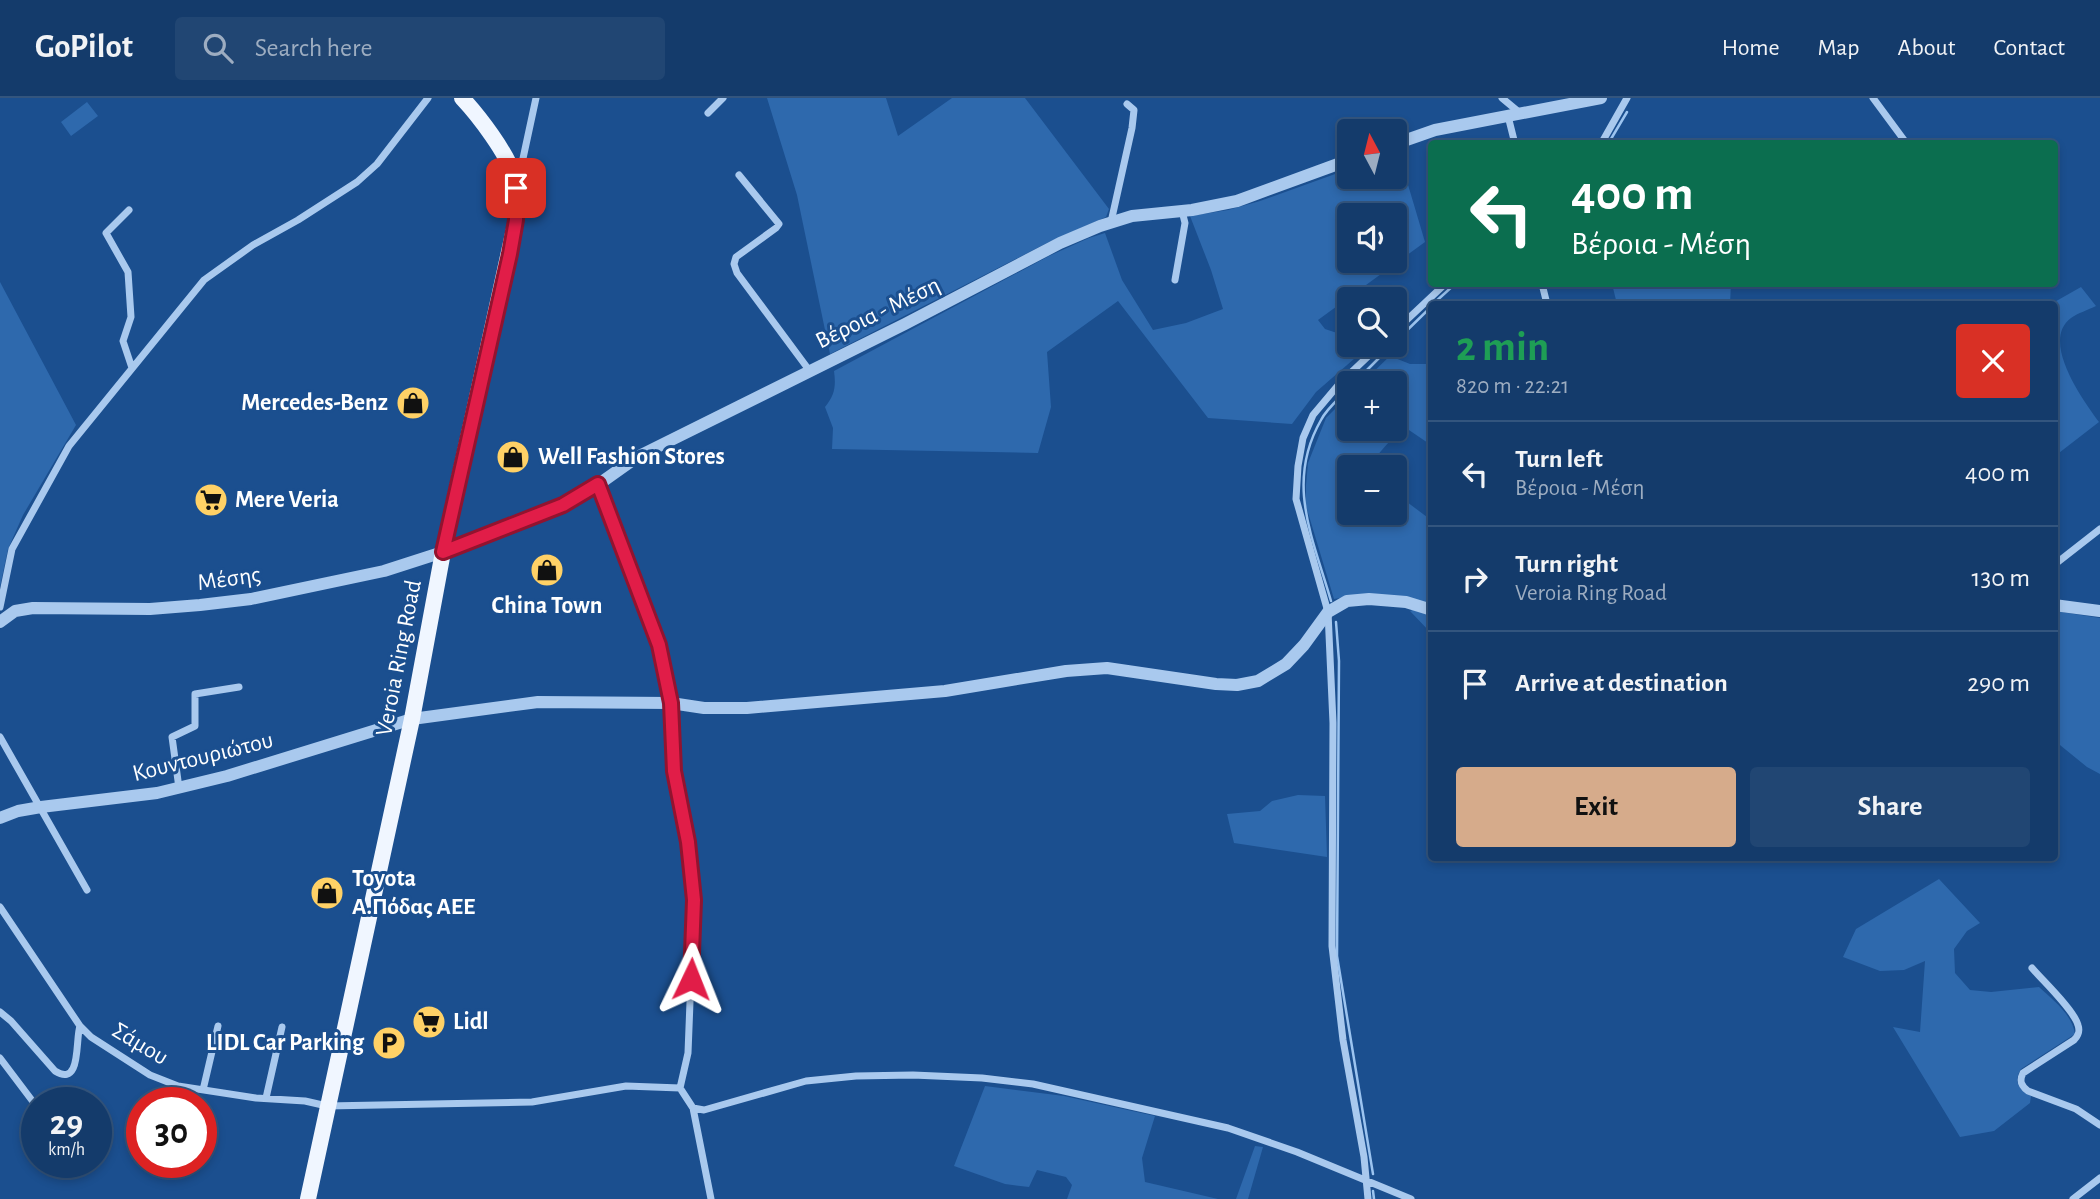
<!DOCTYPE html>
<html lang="en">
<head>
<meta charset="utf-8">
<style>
  :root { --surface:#143b6b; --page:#214673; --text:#f1f3f6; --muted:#9dadc1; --line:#33557e; --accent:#d6ab8b }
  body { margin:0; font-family:"Alegreya Sans",sans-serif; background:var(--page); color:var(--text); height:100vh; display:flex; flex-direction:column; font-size:26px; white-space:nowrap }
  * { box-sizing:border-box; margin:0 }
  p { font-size:23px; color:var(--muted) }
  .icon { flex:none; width:38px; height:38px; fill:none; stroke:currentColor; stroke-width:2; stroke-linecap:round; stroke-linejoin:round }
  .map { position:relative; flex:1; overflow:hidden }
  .panel { position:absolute; left:1428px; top:203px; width:630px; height:560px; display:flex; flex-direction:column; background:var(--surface); border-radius:7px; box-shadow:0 4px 10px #0003,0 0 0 2px var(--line) }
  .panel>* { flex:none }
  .top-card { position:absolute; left:1428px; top:42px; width:630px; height:147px; border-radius:7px; box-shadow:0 4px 10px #0003,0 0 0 2px var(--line); background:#0b6e4f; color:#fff; overflow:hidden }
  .needle { width:46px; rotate:353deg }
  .buttons { position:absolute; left:1337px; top:21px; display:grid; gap:14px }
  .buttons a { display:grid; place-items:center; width:70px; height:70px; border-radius:7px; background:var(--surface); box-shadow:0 4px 10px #0003,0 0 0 2px var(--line); font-size:35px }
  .speed { position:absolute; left:21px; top:989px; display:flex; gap:14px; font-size:35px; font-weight:700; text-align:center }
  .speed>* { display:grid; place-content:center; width:91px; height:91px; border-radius:50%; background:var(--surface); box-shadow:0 4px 10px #0003,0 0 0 2px var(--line); line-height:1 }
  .speed small { font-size:18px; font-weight:400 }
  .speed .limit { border:10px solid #d22; background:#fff; color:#111 }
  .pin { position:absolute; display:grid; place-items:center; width:60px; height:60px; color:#fff; margin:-30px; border-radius:14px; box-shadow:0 4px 10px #0006 }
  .me { position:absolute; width:77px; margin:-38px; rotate:2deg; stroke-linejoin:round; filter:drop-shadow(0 0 5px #0008) }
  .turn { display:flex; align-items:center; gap:24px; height:147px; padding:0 28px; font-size:32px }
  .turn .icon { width:91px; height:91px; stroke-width:2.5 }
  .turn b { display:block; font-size:49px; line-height:60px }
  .round { display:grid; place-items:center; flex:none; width:74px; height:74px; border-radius:7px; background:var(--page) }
  .head { display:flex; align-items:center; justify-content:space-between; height:119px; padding:0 28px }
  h1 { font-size:42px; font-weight:600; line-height:52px; color:#1e9e55 }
  .cta { display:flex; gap:14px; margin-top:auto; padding:14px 28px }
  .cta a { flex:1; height:80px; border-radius:7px; background:var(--accent); color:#111; font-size:28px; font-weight:600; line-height:80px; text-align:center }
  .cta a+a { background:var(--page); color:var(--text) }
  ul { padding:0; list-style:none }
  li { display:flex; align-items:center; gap:21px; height:105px; padding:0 28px; border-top:2px solid var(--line) }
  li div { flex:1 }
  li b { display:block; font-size:26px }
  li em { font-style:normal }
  header { display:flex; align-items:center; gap:42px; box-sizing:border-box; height:98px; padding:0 35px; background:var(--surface); border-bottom:2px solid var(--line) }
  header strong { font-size:33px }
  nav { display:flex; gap:38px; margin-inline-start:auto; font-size:24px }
  .search { width:490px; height:63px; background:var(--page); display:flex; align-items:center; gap:18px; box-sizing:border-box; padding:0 24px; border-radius:7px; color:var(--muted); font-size:26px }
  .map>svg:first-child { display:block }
  .green { fill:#2e69ad; fill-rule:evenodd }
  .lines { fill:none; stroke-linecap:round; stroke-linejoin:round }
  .stream { stroke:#9cc4f0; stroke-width:2.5 }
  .minor { stroke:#a9c9ee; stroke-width:7 }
  .tertiary { stroke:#a9c9ee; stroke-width:12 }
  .primary { stroke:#f0f6ff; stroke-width:16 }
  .route-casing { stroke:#92132f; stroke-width:18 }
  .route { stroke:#e11d48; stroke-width:12 }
  .labels { text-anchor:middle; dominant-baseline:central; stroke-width:6; stroke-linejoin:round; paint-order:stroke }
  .street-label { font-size:24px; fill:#fff; stroke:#1b4f8f }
  .poi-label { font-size:24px; font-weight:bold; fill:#fff; stroke:#1b4f8f; text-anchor:start }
</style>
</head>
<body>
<header>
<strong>GoPilot</strong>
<div class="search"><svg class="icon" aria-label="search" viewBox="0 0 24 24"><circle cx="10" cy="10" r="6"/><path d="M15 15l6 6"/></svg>Search here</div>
<nav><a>Home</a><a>Map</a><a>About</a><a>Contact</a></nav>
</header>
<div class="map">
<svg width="2100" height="1101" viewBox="0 0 2100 1101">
  <rect width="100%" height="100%" fill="#1b4f8f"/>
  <path class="green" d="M767,0H886L898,38L952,0H1025L1109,111L1106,119L1049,144L830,256L797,97Z
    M87,4L98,18L71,38L61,24Z
    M1398,53L1425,144L1318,222L1325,231L1349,239V247H1370L1316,294L1292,326L1208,320L1118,203L1047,254L1051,309L1038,355L832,351L833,330L825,309C835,297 836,288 834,273L1049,158L1089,140L1105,135L1122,182L1153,232L1186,225L1223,211L1211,172L1190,118L1228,112L1260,103L1349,71V79H1395V55ZM1349,117H1395V163H1349Z
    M0,184L76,327L23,417L8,451L0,489Z
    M1612,186H1731L1730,206H1617Z
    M2081,189L2096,208C2088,212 2078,215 2071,220C2040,243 2083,302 2099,324L2055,358L2054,206H2051Z
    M1395,253V260L1410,266H1431V347L1403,328L1367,369H1349V415H1395V395L1431,422V508L1346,499L1334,501L1306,408V387L1308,365L1326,320L1349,297V331H1395V285H1362Z
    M1415,511L1431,516V535L1410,513Z
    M2055,513L2100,520V676L2087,669L2055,643Z
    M1298,697L1325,698L1327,759L1234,745L1227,716L1260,713L1272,703Z
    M1939,781L1980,825L1967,833L1954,851L1955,875L1970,892L1991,894L2039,889C2053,902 2072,916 2075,936L2021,971C2013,984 2019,992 2031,998L2030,1005L1994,1033L1960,1039L1893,929L1920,934L1925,863L1904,872L1880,873L1843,859L1856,831Z
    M985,988L1064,998L1155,1018L1142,1060L1145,1084L1218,1101H1067L1072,1087L1066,1079L1037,1072L1029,1089L1005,1086L954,1068Z
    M1255,1048L1263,1049L1248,1101H1236Z"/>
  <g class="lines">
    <path class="stream" d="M1608,46L1627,14
      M1433,206L1455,186
      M1395,244L1432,208
      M1354,285L1392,247
      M1331,503C1313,440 1285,385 1321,322C1327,310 1340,300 1349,290
      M1336,524L1339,563L1337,858L1373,1076
      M1373,1093L1374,1101"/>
    <path class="minor" d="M1502,0L1520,15
      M1873,0L1907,46
      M708,15L723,0
      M1508,18L1515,46
      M1601,46L1627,0
      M739,77L779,126L776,130L736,159L734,166L737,175L809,272
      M519,79L536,0
      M129,112L106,135L128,174L131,219L123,243L132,270
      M1111,124L1132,30L1134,12L1127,6
      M1175,182L1185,125L1182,113
      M1542,186L1547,206
      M1395,233L1445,186
      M599,386L659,547L671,605L674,673L688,744L694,802L688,955L680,990
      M2054,467L2100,431
      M0,509L12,451L69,348L204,182L253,147L298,122L357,84L377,66L428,0
      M0,639L87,792
      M179,690L172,639L195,628V596L239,589
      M0,809L80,928L91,939L150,977L178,988L256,1000L305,1003L327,1008L532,1004L626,988L680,990L693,1010L704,1012L806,983L856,978L913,977L982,980L1033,986L1228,1030L1297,1054L1411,1101
      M2032,870C2043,883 2074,912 2078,927C2080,933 2079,937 2074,942L2023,975C2019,983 2021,988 2028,993L2076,1011L2100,1027
      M0,914L11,923L55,973C82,990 75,941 80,928
      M0,960L37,1009
      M203,992L218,928
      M266,1000L282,929
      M693,1010L711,1101
      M1368,1101L1364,1059L1343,942L1332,848L1333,625L1328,514L1296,401L1298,368L1303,340L1313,317L1340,285L1380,247
      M2073,1101L2100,1080"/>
    <path class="tertiary" d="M1395,46L1435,32L1601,0
      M2054,507L2100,513
      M0,524L15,513L33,510L150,511L200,507L251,501L384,473L443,454L563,407L599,386L637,359L905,226L1060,145L1100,128L1132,118L1192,112L1237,103L1349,62
      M0,720L18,713L41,709L157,695L227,678L412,621L538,604L671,605L704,610H747L945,593L1066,573L1107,570L1216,586L1237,587L1258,583L1286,566L1304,547L1328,514L1347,503L1369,501L1406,504L1432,512"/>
    <path class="primary" d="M308,1101L412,621L443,454L516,122C517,107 518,93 514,78C507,55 479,18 462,0"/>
  </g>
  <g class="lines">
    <defs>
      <path id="route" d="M516,90V122L510,156L443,454L563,407L598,386L659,547L671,605L674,673L688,744L694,802L691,881"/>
    </defs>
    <use href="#route" class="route-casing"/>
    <use href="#route" class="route"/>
  </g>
  <defs>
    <symbol id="shop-disc" viewBox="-11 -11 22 22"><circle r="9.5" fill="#ffd166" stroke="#1b4f8f"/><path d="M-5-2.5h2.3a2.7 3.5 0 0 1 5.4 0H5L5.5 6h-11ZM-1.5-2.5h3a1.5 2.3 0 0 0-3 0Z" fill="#111"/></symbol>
    <symbol id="supermarket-disc" viewBox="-11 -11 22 22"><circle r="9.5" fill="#ffd166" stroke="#1b4f8f"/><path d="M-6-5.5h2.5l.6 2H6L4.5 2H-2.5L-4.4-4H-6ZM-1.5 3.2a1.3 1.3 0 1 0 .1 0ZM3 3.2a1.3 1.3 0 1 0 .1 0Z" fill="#111"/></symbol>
    <symbol id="parking-disc" viewBox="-11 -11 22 22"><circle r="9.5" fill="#ffd166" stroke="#1b4f8f"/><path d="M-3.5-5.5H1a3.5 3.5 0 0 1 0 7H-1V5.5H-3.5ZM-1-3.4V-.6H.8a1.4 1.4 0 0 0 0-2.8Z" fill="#111"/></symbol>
  </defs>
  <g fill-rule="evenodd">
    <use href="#shop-disc" x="394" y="286" width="38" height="38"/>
    <use href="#shop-disc" x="494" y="340" width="38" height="38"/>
    <use href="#supermarket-disc" x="192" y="383" width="38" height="38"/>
    <use href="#shop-disc" x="528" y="453" width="38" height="38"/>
    <use href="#shop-disc" x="308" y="776" width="38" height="38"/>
    <use href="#supermarket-disc" x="410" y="905" width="38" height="38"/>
    <use href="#parking-disc" x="370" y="926" width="38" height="38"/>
  </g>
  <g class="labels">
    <g class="street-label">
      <text transform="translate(878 215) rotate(-26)">Βέροια - Μέση</text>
      <text transform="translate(229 481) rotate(-8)">Μέσης</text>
      <text transform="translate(399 560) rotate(-79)">Verοia Ring Road</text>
      <text transform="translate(203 659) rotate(-14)">Κουντουριώτου</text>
      <text transform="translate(140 946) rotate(31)">Σάμου</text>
    </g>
    <g class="poi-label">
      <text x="388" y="305" text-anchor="end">Mercedes-Benz</text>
      <text x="538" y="359">Well Fashion Stores</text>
      <text x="235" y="402">Mere Veria</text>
      <text x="547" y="508" text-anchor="middle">China Town</text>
      <text x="352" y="781">Toyota<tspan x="352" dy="28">Α.Πόδας ΑΕΕ</tspan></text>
      <text x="453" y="924">Lidl</text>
      <text x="364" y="945" text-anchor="end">LIDL Car Parking</text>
    </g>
  </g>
</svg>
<div class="buttons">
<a><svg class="needle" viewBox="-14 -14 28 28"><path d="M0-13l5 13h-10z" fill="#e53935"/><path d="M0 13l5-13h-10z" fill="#9dadc1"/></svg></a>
<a><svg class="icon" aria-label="sound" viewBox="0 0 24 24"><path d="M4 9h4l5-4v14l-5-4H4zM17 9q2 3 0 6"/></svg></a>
<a><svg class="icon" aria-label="search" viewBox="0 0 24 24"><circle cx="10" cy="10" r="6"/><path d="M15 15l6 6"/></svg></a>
<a>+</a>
<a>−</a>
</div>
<div class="speed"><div>29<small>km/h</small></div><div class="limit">30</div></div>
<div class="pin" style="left:516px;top:90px;background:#d93025"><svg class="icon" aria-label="arrive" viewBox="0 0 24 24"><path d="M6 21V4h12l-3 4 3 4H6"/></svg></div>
<svg class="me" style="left:691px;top:881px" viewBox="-20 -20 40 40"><path d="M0-17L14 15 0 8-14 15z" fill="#e11d48" stroke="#fff" stroke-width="4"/></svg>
<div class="top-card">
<div class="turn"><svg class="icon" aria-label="left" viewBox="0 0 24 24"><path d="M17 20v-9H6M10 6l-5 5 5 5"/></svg><div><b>400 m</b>Βέροια - Μέση</div></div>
</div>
<section class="panel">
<div class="head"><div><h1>2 min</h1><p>820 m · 22:21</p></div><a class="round" style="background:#d93025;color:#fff"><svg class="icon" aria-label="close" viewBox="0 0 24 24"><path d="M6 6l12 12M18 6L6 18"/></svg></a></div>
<ul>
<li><svg class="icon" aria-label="left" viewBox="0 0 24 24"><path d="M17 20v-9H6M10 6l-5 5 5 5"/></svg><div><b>Turn left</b><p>Βέροια - Μέση</p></div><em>400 m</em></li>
<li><svg class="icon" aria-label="right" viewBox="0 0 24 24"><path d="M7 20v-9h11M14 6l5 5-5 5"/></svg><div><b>Turn right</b><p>Verοia Ring Road</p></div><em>130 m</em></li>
<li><svg class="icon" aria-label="arrive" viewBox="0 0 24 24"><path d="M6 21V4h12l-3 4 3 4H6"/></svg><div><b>Arrive at destination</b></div><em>290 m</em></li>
</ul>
<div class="cta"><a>Exit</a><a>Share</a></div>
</section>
</div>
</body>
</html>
